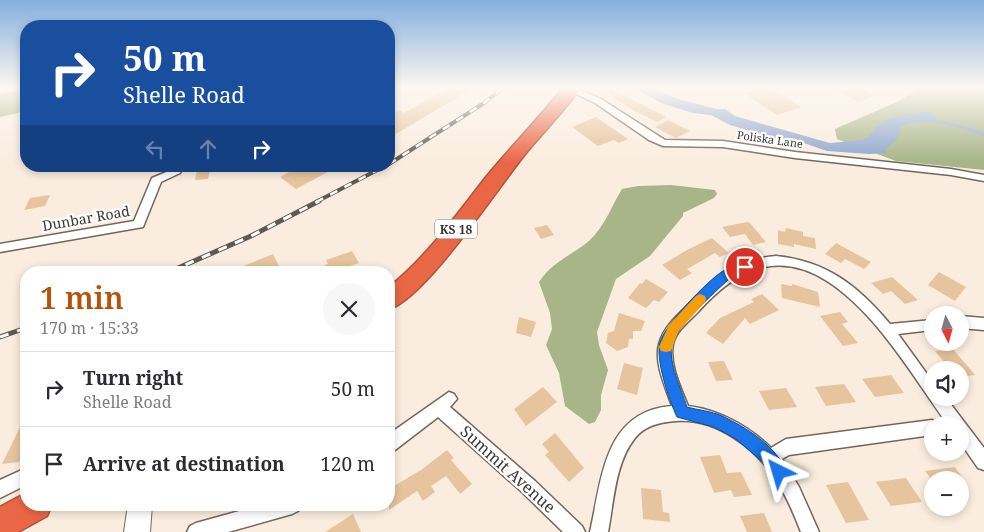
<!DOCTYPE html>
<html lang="en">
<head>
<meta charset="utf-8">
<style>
  :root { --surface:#fff; --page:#f7f7f7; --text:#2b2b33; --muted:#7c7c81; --line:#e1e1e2; --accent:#b45309 }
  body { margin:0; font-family:"Noto Serif",serif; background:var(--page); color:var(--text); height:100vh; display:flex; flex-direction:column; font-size:19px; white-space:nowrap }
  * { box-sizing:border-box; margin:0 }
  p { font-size:16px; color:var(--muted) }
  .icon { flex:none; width:28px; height:28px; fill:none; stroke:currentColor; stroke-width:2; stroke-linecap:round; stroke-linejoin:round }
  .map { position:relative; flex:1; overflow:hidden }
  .details { position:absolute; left:20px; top:266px; width:375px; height:245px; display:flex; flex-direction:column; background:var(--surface); border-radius:20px; box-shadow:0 2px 8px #0003 }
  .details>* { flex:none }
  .guide { position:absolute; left:20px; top:20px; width:375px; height:152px; border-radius:20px; box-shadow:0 2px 8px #0003; background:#1a4fa0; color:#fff; overflow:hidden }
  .needle { width:32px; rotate:174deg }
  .controls { position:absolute; left:924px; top:306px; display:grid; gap:10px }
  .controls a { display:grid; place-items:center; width:45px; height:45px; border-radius:50%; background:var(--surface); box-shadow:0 2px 8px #0003; font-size:25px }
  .pin { position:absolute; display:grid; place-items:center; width:42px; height:42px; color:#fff; margin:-21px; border:2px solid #fff; border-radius:50%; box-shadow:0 1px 5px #0007 }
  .me { position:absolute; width:55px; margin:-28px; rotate:320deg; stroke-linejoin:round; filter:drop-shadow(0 0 4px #0008) }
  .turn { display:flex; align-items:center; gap:18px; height:105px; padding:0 20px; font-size:22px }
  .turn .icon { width:65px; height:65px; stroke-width:2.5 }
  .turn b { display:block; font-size:35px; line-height:42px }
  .lanes { display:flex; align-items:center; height:48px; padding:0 20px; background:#0003; justify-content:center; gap:25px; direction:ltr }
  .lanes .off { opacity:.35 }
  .round { display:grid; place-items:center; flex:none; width:52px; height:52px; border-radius:26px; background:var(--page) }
  .head { display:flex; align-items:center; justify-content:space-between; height:85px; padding:0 20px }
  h1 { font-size:30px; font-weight:600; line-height:38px; color:var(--accent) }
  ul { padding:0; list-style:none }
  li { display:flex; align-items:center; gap:15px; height:75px; padding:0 20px; border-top:1px solid var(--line) }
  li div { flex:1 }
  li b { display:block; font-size:19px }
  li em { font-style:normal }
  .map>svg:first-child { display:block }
  .forest { fill:#a7b588 }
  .water { fill:#8ea7cf }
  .building { fill:#e6c49d }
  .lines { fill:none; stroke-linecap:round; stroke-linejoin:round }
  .street-casing { stroke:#72675b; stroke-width:3 }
  .secondary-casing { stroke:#72675b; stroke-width:2 }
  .highway-casing { stroke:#ad563e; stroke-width:3 }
  .street { fill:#fff; fill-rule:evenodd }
  .secondary { fill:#fff; fill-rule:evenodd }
  .highway { fill:#ea6745; fill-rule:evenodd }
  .rail-far1-casing { stroke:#605953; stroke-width:4 }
  .rail-casing { stroke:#605953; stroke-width:5 }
  .rail-far1 { stroke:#fff; stroke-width:2.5; stroke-dasharray:8; stroke-linecap:butt }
  .rail { stroke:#fff; stroke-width:3; stroke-dasharray:9; stroke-linecap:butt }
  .route { fill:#1a73e8; stroke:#114b97 }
  .slow { fill:#f59e0b }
  .labels { text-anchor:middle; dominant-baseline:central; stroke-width:4.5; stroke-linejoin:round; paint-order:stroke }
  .far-street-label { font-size:11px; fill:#3c3732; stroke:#fff }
  .shield { fill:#fff; stroke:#767370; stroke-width:1 }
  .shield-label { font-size:12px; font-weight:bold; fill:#3c3732 }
  .street-label { font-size:14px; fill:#3c3732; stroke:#fff }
  .near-street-label { font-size:16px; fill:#3c3732; stroke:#fff }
</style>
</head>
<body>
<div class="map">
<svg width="984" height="532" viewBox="0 0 984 532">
  <rect width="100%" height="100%" fill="#faeddf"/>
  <path class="forest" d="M920,87H984V170L896,161L837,139L835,129L899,101Z
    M26,89V111L0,117V94Z
    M671,185L715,190L717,194L714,198L683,213V216L650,256L616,279L597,332L599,345L608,370L601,395V410L595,422L589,424L565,406L559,373L546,345L552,329L550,313L539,282C553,261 571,256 589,241C605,226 611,207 622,189L638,186Z"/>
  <path class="water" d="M632,87H652L675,98L716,109H725L735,116L830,143L862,140L868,137L874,129L887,119L908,114L918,115L921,111L930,112L937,119L984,132V136C958,127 927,115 900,127L897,139L885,150L886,152L885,153L869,154L827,151L792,139L774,138L730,125L711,115L693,113L661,103Z"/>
  <path class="building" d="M450,87H475L389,138V116L399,110L404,113Z
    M764,87H768L801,107L777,115L744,93Z
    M832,87H860L875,96L858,102Z
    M610,88L666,117L657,122L629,108L607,93Z
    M596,117L628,139L619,143L614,140L598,146L572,127Z
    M668,120L690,131L676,138L655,127Z
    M198,166H211L208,179L195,180Z
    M300,166H339L296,189L280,177Z
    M50,195L45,206L24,210L30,198Z
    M747,222L750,223L766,242L753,245L745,234L730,237L722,227Z
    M547,225L554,235L541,239L534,228Z
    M786,228L803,232V236L815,238L816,249L794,244V247L778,244V230L785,232Z
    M712,238L729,253L720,257L715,253L703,260L687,269L692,273L680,280L662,265L687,250Z
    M836,243L871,262L864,269L845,259L841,263L825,254Z
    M352,251L359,263L333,272H308L328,264L326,260Z
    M273,254L282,272H229Z
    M939,272L966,287L955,301L928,285Z
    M892,277L918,300L905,304L891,291L883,294L871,283Z
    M646,279L668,292L659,302L654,300L646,308L628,298L640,283L642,284Z
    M781,284L792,286V284L818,292L820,307L782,298Z
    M762,294L779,310L750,324L745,318L723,344L706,333L720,318L754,302L751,299Z
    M840,312L848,322L842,324L858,343L843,346L820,316Z
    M619,313L645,321L641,331H633V339H629L628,347L617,351L606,343L608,333L614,331Z
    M519,317L536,322L531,337L516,333Z
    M953,349L970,369L975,375L960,377V370H950L935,351Z
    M724,361L733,380L716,381L708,362Z
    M624,363L643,368L637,395L617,389Z
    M891,375L904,393L875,397L862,379Z
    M844,384L856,402L826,406L815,387Z
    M543,387L557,402L526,426L514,409Z
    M786,388L797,407L769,410L759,391Z
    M26,415V457L21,458L19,462L2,464Z
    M555,433L584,468L569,482L545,455L549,452L542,444Z
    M447,450L454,458L451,460L472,484L460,494L446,476L431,486L435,492L423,501L417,491L389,510V489L421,470Z
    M720,455L727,473L741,472L752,495L734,497L731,490L714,493L700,457Z
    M955,467L964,480H932L925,471Z
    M906,478L922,502L891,506L876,482Z
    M848,482L869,520L846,523L826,485Z
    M641,488L661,490L663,512L669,513L670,522L643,519Z
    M764,513L772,532H747L740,516Z
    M353,514L361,532H325Z"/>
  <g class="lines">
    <defs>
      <path id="street" d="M562,87H574L601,99L665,140L723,141L795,152L951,169L984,175V181L951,175L795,158L723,147L663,146L649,140L595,103Z
        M176,168L181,171L180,173L161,182L143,227L0,252V244L134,221L152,178Z
        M776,256C827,261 858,286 890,324L932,320V330L898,334L932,381V398H946L984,448V470L978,468L960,442V425H948C914,378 877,313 827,281C775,248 734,272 698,312C689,321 676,331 673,344C669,365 681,388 688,406C719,410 749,426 771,448L786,439L932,420L939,425H932V435L789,455L782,459L799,487L819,532H801C794,514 787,497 776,480C756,448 716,418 676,421C661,422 645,425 635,438C615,463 614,501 608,532H590C602,479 604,411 672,406C666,388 654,364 659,344C663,329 675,317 686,307C714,278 734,260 776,256Z
        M960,316L984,318V330L960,328Z
        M449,392L454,394L457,399L450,407L535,481L582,526L585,532H563L523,493L438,417L395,450L389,452V434Z
        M26,468V485L0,498V480Z
        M261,505H301L298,511L292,514L228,532H187L190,526L196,523Z"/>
      <path id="secondary" d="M128,505H152L150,532H124Z"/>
      <path id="highway" d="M564,87H581C563,113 541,134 522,158C496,191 424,299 389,309V287C427,257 457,214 487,176C512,146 539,118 564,87Z
        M26,493V505H52L47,516L18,532H0V507Z"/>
    </defs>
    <use href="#street" class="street-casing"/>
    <use href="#secondary" class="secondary-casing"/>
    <use href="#highway" class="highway-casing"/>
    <use href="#street" class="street"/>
    <use href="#secondary" class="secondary"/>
    <use href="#highway" class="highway"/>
    <defs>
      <path id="rail-far1" d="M389,164L484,103L504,87
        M316,202L385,166"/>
      <path id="rail" d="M169,272L251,236L319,201
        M0,337L26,328"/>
    </defs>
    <use href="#rail-far1" class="rail-far1-casing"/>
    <use href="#rail" class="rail-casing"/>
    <use href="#rail-far1" class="rail-far1"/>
    <use href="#rail" class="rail"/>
  </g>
  <linearGradient id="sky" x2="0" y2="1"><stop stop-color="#84afde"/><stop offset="0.54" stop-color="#fdf7f1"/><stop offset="1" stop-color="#fdf7f1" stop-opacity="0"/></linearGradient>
  <rect width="984" height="162" fill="url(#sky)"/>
  <path class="route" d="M745,263L751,267C746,274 734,275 728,280C715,292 676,327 672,344C668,363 681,388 687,407C698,410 711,411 722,416C746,427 777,447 787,472L785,477L779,480L774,477L764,463L736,439L714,427L677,417C669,400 655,359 660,342C665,325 707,281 723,271C729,267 738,265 745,263Z"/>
  <path class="slow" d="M700,294L705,296L706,299L705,302L678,332L671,351L666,352L661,351L659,347L669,325L696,296Z"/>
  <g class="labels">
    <g class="far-street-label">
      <text transform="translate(770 139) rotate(8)">Poliska Lane</text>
    </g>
    <rect class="shield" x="435" y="219.5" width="42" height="19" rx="4"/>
    <g class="shield-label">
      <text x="456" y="229">KS 18</text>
    </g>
    <g class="street-label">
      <text transform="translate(86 218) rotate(-10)">Dunbar Road</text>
    </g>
    <g class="near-street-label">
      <text transform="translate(508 469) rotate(42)">Summit Avenue</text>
    </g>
  </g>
</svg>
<div class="controls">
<a><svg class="needle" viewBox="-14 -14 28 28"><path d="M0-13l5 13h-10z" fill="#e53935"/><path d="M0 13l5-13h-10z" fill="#7c7c81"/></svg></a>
<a><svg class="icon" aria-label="sound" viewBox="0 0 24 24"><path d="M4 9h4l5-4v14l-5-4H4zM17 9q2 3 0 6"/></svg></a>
<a>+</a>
<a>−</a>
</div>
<div class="pin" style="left:745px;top:267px;background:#d93025"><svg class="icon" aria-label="arrive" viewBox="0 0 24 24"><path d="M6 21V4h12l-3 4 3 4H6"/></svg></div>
<svg class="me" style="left:779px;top:472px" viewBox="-20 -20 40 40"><path d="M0-17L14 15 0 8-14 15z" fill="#1a73e8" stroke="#fff" stroke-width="4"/></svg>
<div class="guide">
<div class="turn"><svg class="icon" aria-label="right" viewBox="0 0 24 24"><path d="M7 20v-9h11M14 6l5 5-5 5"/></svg><div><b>50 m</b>Shelle Road</div></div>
<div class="lanes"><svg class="icon off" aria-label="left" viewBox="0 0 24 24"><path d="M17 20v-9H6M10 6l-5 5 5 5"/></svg><svg class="icon off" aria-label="ahead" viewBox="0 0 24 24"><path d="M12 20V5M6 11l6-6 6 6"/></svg><svg class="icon" aria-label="right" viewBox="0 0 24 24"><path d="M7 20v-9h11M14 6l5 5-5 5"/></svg></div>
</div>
<section class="details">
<div class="head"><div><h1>1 min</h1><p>170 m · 15:33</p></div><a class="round"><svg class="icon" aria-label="close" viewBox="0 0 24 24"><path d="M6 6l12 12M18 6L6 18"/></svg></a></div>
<ul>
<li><svg class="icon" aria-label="right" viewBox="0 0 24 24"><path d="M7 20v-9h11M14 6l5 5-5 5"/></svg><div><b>Turn right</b><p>Shelle Road</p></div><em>50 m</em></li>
<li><svg class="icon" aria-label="arrive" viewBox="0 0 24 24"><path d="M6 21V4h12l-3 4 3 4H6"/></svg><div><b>Arrive at destination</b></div><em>120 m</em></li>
</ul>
</section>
</div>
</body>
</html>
